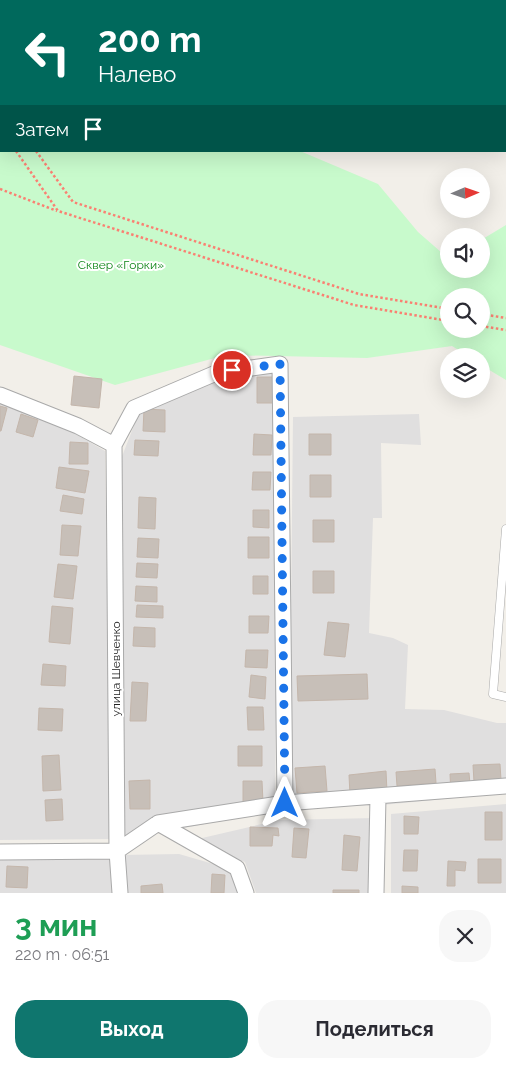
<!DOCTYPE html>
<html lang="ru">
<head>
<meta charset="utf-8">
<style>
  :root { --surface:#fff; --page:#f7f7f7; --text:#2b2b33; --muted:#7c7c81; --accent:#0f766e }
  body { margin:0; font-family:Raleway,sans-serif; background:var(--page); color:var(--text); height:100vh; display:flex; flex-direction:column; font-size:19px; white-space:nowrap }
  * { box-sizing:border-box; margin:0 }
  p { font-size:16px; color:var(--muted) }
  .icon { flex:none; width:28px; height:28px; fill:none; stroke:currentColor; stroke-width:2; stroke-linecap:round; stroke-linejoin:round }
  .map { position:relative; height:893px; overflow:hidden }
  .drawer { display:flex; flex-direction:column; background:var(--surface); flex:1 }
  .drawer>* { flex:none }
  .guide { position:absolute; left:0px; top:0px; width:506px; height:152px; box-shadow:0 5px 20px #0002; background:#00695c; color:#fff; overflow:hidden }
  .needle { width:32px; rotate:88deg }
  .fabs { position:absolute; left:440px; top:168px; display:grid; gap:10px }
  .fabs a { display:grid; place-items:center; width:50px; height:50px; border-radius:50%; background:var(--surface); box-shadow:0 5px 20px #0002; font-size:25px }
  .pin { position:absolute; display:grid; place-items:center; width:42px; height:42px; color:#fff; margin:-21px; border:2px solid #fff; border-radius:50%; box-shadow:0 1px 5px #0007 }
  .me { position:absolute; width:55px; margin:-28px; rotate:0deg; stroke-linejoin:round; filter:drop-shadow(0 0 4px #0008) }
  .turn { display:flex; align-items:center; gap:18px; height:105px; padding:0 15px; font-size:22px }
  .turn .icon { width:65px; height:65px; stroke-width:2.5 }
  .turn b { display:block; font-size:35px; line-height:42px }
  .then { display:flex; align-items:center; height:48px; padding:0 15px; background:#0003; gap:10px; font-size:19px }
  .round { display:grid; place-items:center; flex:none; width:52px; height:52px; border-radius:20px; background:var(--page) }
  .overview { display:flex; align-items:center; justify-content:space-between; height:85px; padding:0 15px }
  h1 { font-size:30px; font-weight:700; line-height:38px; color:#1e9e55 }
  .primary-button { display:flex; gap:10px; margin-top:auto; padding:10px 15px }
  .primary-button a { flex:1; height:58px; border-radius:20px; background:var(--accent); color:#fff; font-size:20px; font-weight:700; line-height:58px; text-align:center }
  .primary-button a+a { background:var(--page); color:var(--text) }
  .map>svg:first-child { display:block }
  .residential { fill:#e0dfdf }
  .park { fill:#c8facc; fill-rule:evenodd }
  .building { fill:#c7bfb8; stroke:#c4b6ab }
  .lines { fill:none; stroke-linecap:round; stroke-linejoin:round }
  .service-casing { stroke:#a9a9a9; stroke-width:9 }
  .minor-casing { stroke:#a9a9a9; stroke-width:17 }
  .path { stroke:#fa8072; stroke-width:2.5; stroke-dasharray:2.5 2.5; stroke-linecap:butt }
  .service { stroke:#fff; stroke-width:8 }
  .minor { stroke:#fff; stroke-width:15 }
  .route { stroke:#1a73e8; stroke-width:9; stroke-dasharray:0 16.2 }
  .labels { text-anchor:middle; dominant-baseline:central; stroke-width:4; stroke-linejoin:round; paint-order:stroke }
  .park-label { font-size:12px; fill:#0c8416; stroke:#fff }
  .street-label { font-size:12px; fill:#222; stroke:#fff }
</style>
</head>
<body>
<div class="map">
<svg width="506" height="893" viewBox="0 0 506 893">
  <rect width="100%" height="100%" fill="#f2efe9"/>
  <path class="residential" d="M280,364L275,809L195,826L120,839L121,459L140,410L224,378Z
    M0,403L45,416L105,451L111,839L0,840Z
    M419,414L421,445L381,443L382,518H373L369,633L393,638L408,645L405,709L444,710L497,723H506V793L382,805L289,807L293,417Z
    M506,804V893H391V814Z
    M376,818L374,893H256L245,862L185,842L279,820Z
    M179,854L234,870L242,893H125L122,855Z
    M110,855L113,893H0V859Z"/>
  <path class="park" d="M0,63H1V151H300L378,184L418,232L449,259V269H481V240L506,225V380L481,365V356H468L452,346L367,358L226,355L115,385L0,345ZM449,296H481V329H449Z"/>
  <path class="building" d="M74,376L102,379L99,408L71,405Z
    M257,377H273V403H257Z
    M0,406L7,408L1,431H0Z
    M144,409L165,410V432L143,431Z
    M21,414L38,420L33,437L16,432Z
    M254,434L272,435L271,455H253Z
    M309,434H331V455H309Z
    M135,440L159,441L158,456L134,455Z
    M70,442L88,443V464H69Z
    M59,467L89,471L85,493L56,488Z
    M253,472H271L270,490H252Z
    M310,475H331V497H310Z
    M63,495L84,499L82,514L60,511Z
    M139,497L156,498L155,529L138,528Z
    M253,510H269V528L253,527Z
    M313,520H334V542H313Z
    M62,525L81,526L78,556L60,555Z
    M248,537H269V558H248Z
    M138,538L159,539L158,558L137,557Z
    M137,563L158,564L157,578L136,577Z
    M58,564L77,566L73,599L54,597Z
    M313,571H334V593H313Z
    M253,576H268V594H253Z
    M136,586L157,587V602L135,601Z
    M137,605L163,606V618L136,617Z
    M52,606L73,608L70,644L49,642Z
    M249,616H269L268,633H249Z
    M328,622L349,624L345,657L324,655Z
    M134,627L155,628V647L133,646Z
    M246,650H268L267,668L245,667Z
    M43,664L66,666L65,686L41,685Z
    M367,674L368,699L298,701L297,676Z
    M251,675L266,677L265,699L249,697Z
    M132,682L148,683L146,721H130Z
    M247,707H263L264,730H248Z
    M39,708L63,709L62,731L38,730Z
    M238,746H262V766H238Z
    M59,755L61,790L43,791L42,756Z
    M500,764L501,780L474,782L473,765Z
    M325,766L327,791L297,793L295,768Z
    M435,769L436,783L397,786L396,772Z
    M386,771L387,792L350,795L349,775Z
    M469,773L470,784L451,794L450,774Z
    M150,780V809H130L129,781Z
    M243,781H262L263,802H243Z
    M62,799L63,820L46,821L45,800Z
    M485,812H502V840H485Z
    M404,816L419,817L418,834H404Z
    M250,827L278,828L279,836L273,835L272,846H250Z
    M294,828L309,829L306,858L292,857Z
    M344,835L360,837L357,871L342,870Z
    M404,850H418L417,871H403Z
    M478,859H501V883H478Z
    M448,861L466,862L465,871L455,870V886H447Z
    M7,866L28,867L27,888L6,887Z
    M212,874L225,875L224,893H211Z
    M162,884L163,893H141V886Z
    M402,886L418,887V893H402Z
    M333,890H359V893H333Z"/>
  <g class="lines">
    <defs>
      <path id="service" d="M506,529L493,694L506,697"/>
      <path id="minor" d="M505,15H506
        M0,44H1
        M0,395L78,426L114,445
        M158,823L237,868L246,893
        M0,852L117,851L158,823L285,803L506,786
        M120,893L117,851L114,445L134,408L216,373L280,364L285,803
        M376,893L378,797"/>
    </defs>
    <use href="#service" class="service-casing"/>
    <use href="#minor" class="minor-casing"/>
    <path class="path" d="M0,102L1,103
      M0,129L1,130
      M16,151L58,211L354,305L449,321
      M36,151L73,202L359,294L449,309
      M0,189L57,211
      M481,314L506,318
      M481,326L506,330"/>
    <use href="#service" class="service"/>
    <use href="#minor" class="minor"/>
  </g>
  <g class="lines">
    <path class="route" d="M232,370L280,364L285,803"/>
  </g>
  <g class="labels">
    <g class="park-label">
      <text x="121" y="265">Сквер «Горки»</text>
    </g>
    <g class="street-label">
      <text transform="translate(116 669) rotate(-90)">улица Шевченко</text>
    </g>
  </g>
</svg>
<div class="fabs">
<a><svg class="needle" viewBox="-14 -14 28 28"><path d="M0-13l5 13h-10z" fill="#e53935"/><path d="M0 13l5-13h-10z" fill="#7c7c81"/></svg></a>
<a><svg class="icon" aria-label="sound" viewBox="0 0 24 24"><path d="M4 9h4l5-4v14l-5-4H4zM17 9q2 3 0 6"/></svg></a>
<a><svg class="icon" aria-label="search" viewBox="0 0 24 24"><circle cx="10" cy="10" r="6"/><path d="M15 15l6 6"/></svg></a>
<a><svg class="icon" aria-label="layers" viewBox="0 0 24 24"><path d="M12 4l9 5-9 5-9-5zM3 14l9 5 9-5"/></svg></a>
</div>
<div class="pin" style="left:232px;top:370px;background:#d93025"><svg class="icon" aria-label="arrive" viewBox="0 0 24 24"><path d="M6 21V4h12l-3 4 3 4H6"/></svg></div>
<svg class="me" style="left:285px;top:803px" viewBox="-20 -20 40 40"><path d="M0-17L14 15 0 8-14 15z" fill="#1a73e8" stroke="#fff" stroke-width="4"/></svg>
<div class="guide">
<div class="turn"><svg class="icon" aria-label="left" viewBox="0 0 24 24"><path d="M17 20v-9H6M10 6l-5 5 5 5"/></svg><div><b>200 m</b>Налево</div></div>
<div class="then">Затем<svg class="icon" aria-label="arrive" viewBox="0 0 24 24"><path d="M6 21V4h12l-3 4 3 4H6"/></svg></div>
</div>
</div>
<section class="drawer">
<div class="overview"><div><h1>3 мин</h1><p>220 m · 06:51</p></div><a class="round"><svg class="icon" aria-label="close" viewBox="0 0 24 24"><path d="M6 6l12 12M18 6L6 18"/></svg></a></div>
<div class="primary-button"><a>Выход</a><a>Поделиться</a></div>
</section>
</body>
</html>
